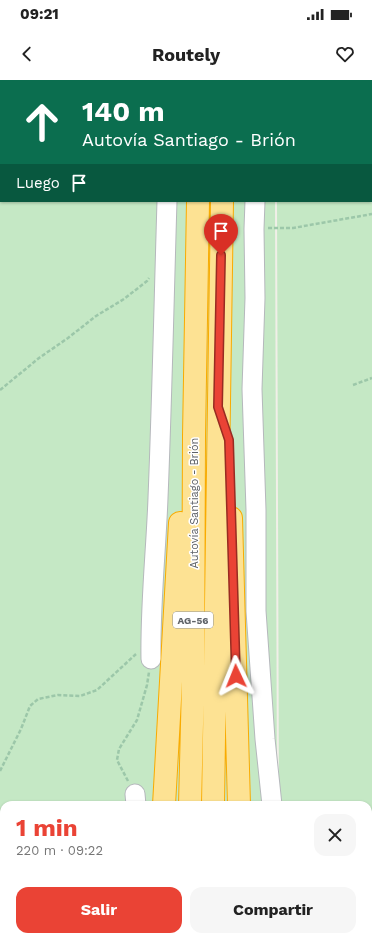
<!DOCTYPE html>
<html lang="es">
<head>
<meta charset="utf-8">
<style>
  :root { --surface:#fff; --page:#f6f6f6; --text:#222; --muted:#767676; --accent:#ea4335 }
  body { margin:0; font-family:"Work Sans",sans-serif; background:var(--page); color:var(--text); height:100vh; display:flex; flex-direction:column; font-size:15px; white-space:nowrap }
  * { box-sizing:border-box; margin:0 }
  p { font-size:13px; color:var(--muted) }
  .icon { flex:none; width:22px; height:22px; fill:none; stroke:currentColor; stroke-width:2; stroke-linecap:round; stroke-linejoin:round }
  .map { position:relative; flex:1; overflow:hidden }
  .side { position:absolute; left:0px; top:721px; width:372px; height:140px; display:flex; flex-direction:column; background:var(--surface); border-radius:12px 12px 0 0; box-shadow:0 1px 3px #0004 }
  .side>* { flex:none }
  .hud { position:absolute; left:0px; top:0px; width:372px; height:122px; box-shadow:0 1px 3px #0004; background:#0b6e4f; color:#fff; overflow:hidden }
  .pin { position:absolute; display:grid; place-items:center; width:34px; height:34px; color:#fff; margin:-41px -17px; border-radius:50% 50% 50% 0; rotate:-45deg; box-shadow:0 0 4px #0007 }
  .pin .icon { rotate:45deg }
  .me { position:absolute; width:44px; margin:-22px; rotate:358deg; stroke-linejoin:round; filter:drop-shadow(0 0 3px #0008) }
  .turn { display:flex; align-items:center; gap:14px; height:84px; padding:0 16px; font-size:18px }
  .turn .icon { width:52px; height:52px; stroke-width:2.5 }
  .turn b { display:block; font-size:28px; line-height:34px }
  .then { display:flex; align-items:center; height:38px; padding:0 16px; background:#0003; gap:8px; font-size:15px }
  .round { display:grid; place-items:center; flex:none; width:42px; height:42px; border-radius:12px; background:var(--page) }
  .headline { display:flex; align-items:center; justify-content:space-between; height:68px; padding:0 16px }
  h1 { font-size:24px; font-weight:700; line-height:30px; color:var(--accent) }
  .action { display:flex; gap:8px; margin-top:auto; padding:8px 16px }
  .action a { flex:1; height:46px; border-radius:12px; background:var(--accent); color:#fff; font-size:16px; font-weight:700; line-height:46px; text-align:center }
  .action a+a { background:var(--page); color:var(--text) }
  .status { display:flex; justify-content:space-between; align-items:center; height:28px; padding:0 20px; background:var(--surface); direction:ltr }
  .status svg { height:11px; fill:currentColor }
  header { display:flex; justify-content:space-between; align-items:center; height:52px; padding:0 16px; background:var(--surface); font-size:18px; font-weight:700 }
  .map>svg:first-child { display:block }
  .green { fill:#c5e8c5 }
  .lines { fill:none; stroke-linecap:round; stroke-linejoin:round }
  .minor-casing { stroke:#b5b8bc; stroke-width:21 }
  .highway-casing { stroke:#f9ab00; stroke-width:24 }
  .path { stroke:#9cc7a9; stroke-width:2.5; stroke-dasharray:4 2; stroke-linecap:butt }
  .minor { stroke:#fff; stroke-width:19 }
  .highway { stroke:#fde293; stroke-width:22 }
  .route-casing { stroke:#982c22; stroke-width:10 }
  .route { stroke:#ea4335; stroke-width:7 }
  .labels { text-anchor:middle; dominant-baseline:central; stroke-width:3; stroke-linejoin:round; paint-order:stroke }
  .shield { fill:#fff; stroke:#8f9295; stroke-width:1 }
  .shield-label { font-size:10px; font-weight:bold; fill:#5f6368 }
  .street-label { font-size:11px; fill:#5f6368; stroke:#fff }
</style>
</head>
<body>
<div class="status"><b>09:21</b><svg viewBox="0 0 49 12"><path d="M0 12V9h3v3zM5 12V6h3v6zM10 12V3h3v9zM15 12V0h3v12zM26 1h20v11H26zM47 4h2v5h-2z"/></svg></div>
<header><svg class="icon" aria-label="back" viewBox="0 0 24 24"><path d="M15 5l-7 7 7 7"/></svg>Routely<svg class="icon" aria-label="heart" viewBox="0 0 24 24"><path d="M12 20l-8-8c-3-5 5-10 8-4 3-6 11-1 8 4z"/></svg></header>
<div class="map">
<svg width="372" height="861" viewBox="0 0 372 861">
  <rect width="100%" height="100%" fill="#f1efe8"/>
  <path class="green" d="M0,0H275L1,1V121H275L277,725H4V857H278V861H0Z
    M277,0H372V849L368,852V725H279L277,121H371V1Z
    M279,857H361L355,861H279Z"/>
  <g class="lines">
    <defs>
      <path id="minor" d="M166,0V1
        M262,1V0
        M255,121L254,149L255,218L252,309L256,430V531L265,659L272,725
        M151,579C150,525 156,472 158,418C162,319 164,220 167,121
        M135,714L136,725
        M301,857L304,861
        M134,861V857"/>
      <path id="highway" d="M200,1V0
        M224,1V0
        M231,438L239,725
        M164,725L180,443
        M190,725L193,604L194,356L198,121
        M213,725L222,121
        M241,857V861
        M156,861V857
        M188,861V857
        M211,861V857"/>
    </defs>
    <use href="#minor" class="minor-casing"/>
    <use href="#highway" class="highway-casing"/>
    <path class="path" d="M268,148H293L372,134
      M353,305L372,298
      M0,310L39,278L68,258L96,236L124,219L147,201L149,198
      M0,691L21,649L30,626L38,619L58,615L80,616L97,610L136,574
      M128,701L117,680L119,669L137,640L147,605L149,592"/>
    <use href="#minor" class="minor"/>
    <use href="#highway" class="highway"/>
  </g>
  <g class="lines">
    <defs>
      <path id="route" d="M221,175L218,327L229,360L236,596"/>
    </defs>
    <use href="#route" class="route-casing"/>
    <use href="#route" class="route"/>
  </g>
  <g class="labels">
    <rect class="shield" x="173" y="532" width="40" height="16" rx="3"/>
    <g class="shield-label">
      <text x="193" y="540">AG-56</text>
    </g>
    <g class="street-label">
      <text transform="translate(194 423) rotate(-90)">Autovía Santiago - Brión</text>
    </g>
  </g>
</svg>
<div class="pin" style="left:221px;top:175px;background:#d93025"><svg class="icon" aria-label="arrive" viewBox="0 0 24 24"><path d="M6 21V4h12l-3 4 3 4H6"/></svg></div>
<svg class="me" style="left:236px;top:596px" viewBox="-20 -20 40 40"><path d="M0-17L14 15 0 8-14 15z" fill="#ea4335" stroke="#fff" stroke-width="4"/></svg>
<div class="hud">
<div class="turn"><svg class="icon" aria-label="ahead" viewBox="0 0 24 24"><path d="M12 20V5M6 11l6-6 6 6"/></svg><div><b>140 m</b>Autovía Santiago - Brión</div></div>
<div class="then">Luego<svg class="icon" aria-label="arrive" viewBox="0 0 24 24"><path d="M6 21V4h12l-3 4 3 4H6"/></svg></div>
</div>
<section class="side">
<div class="headline"><div><h1>1 min</h1><p>220 m · 09:22</p></div><a class="round"><svg class="icon" aria-label="close" viewBox="0 0 24 24"><path d="M6 6l12 12M18 6L6 18"/></svg></a></div>
<div class="action"><a>Salir</a><a>Compartir</a></div>
</section>
</div>
</body>
</html>
